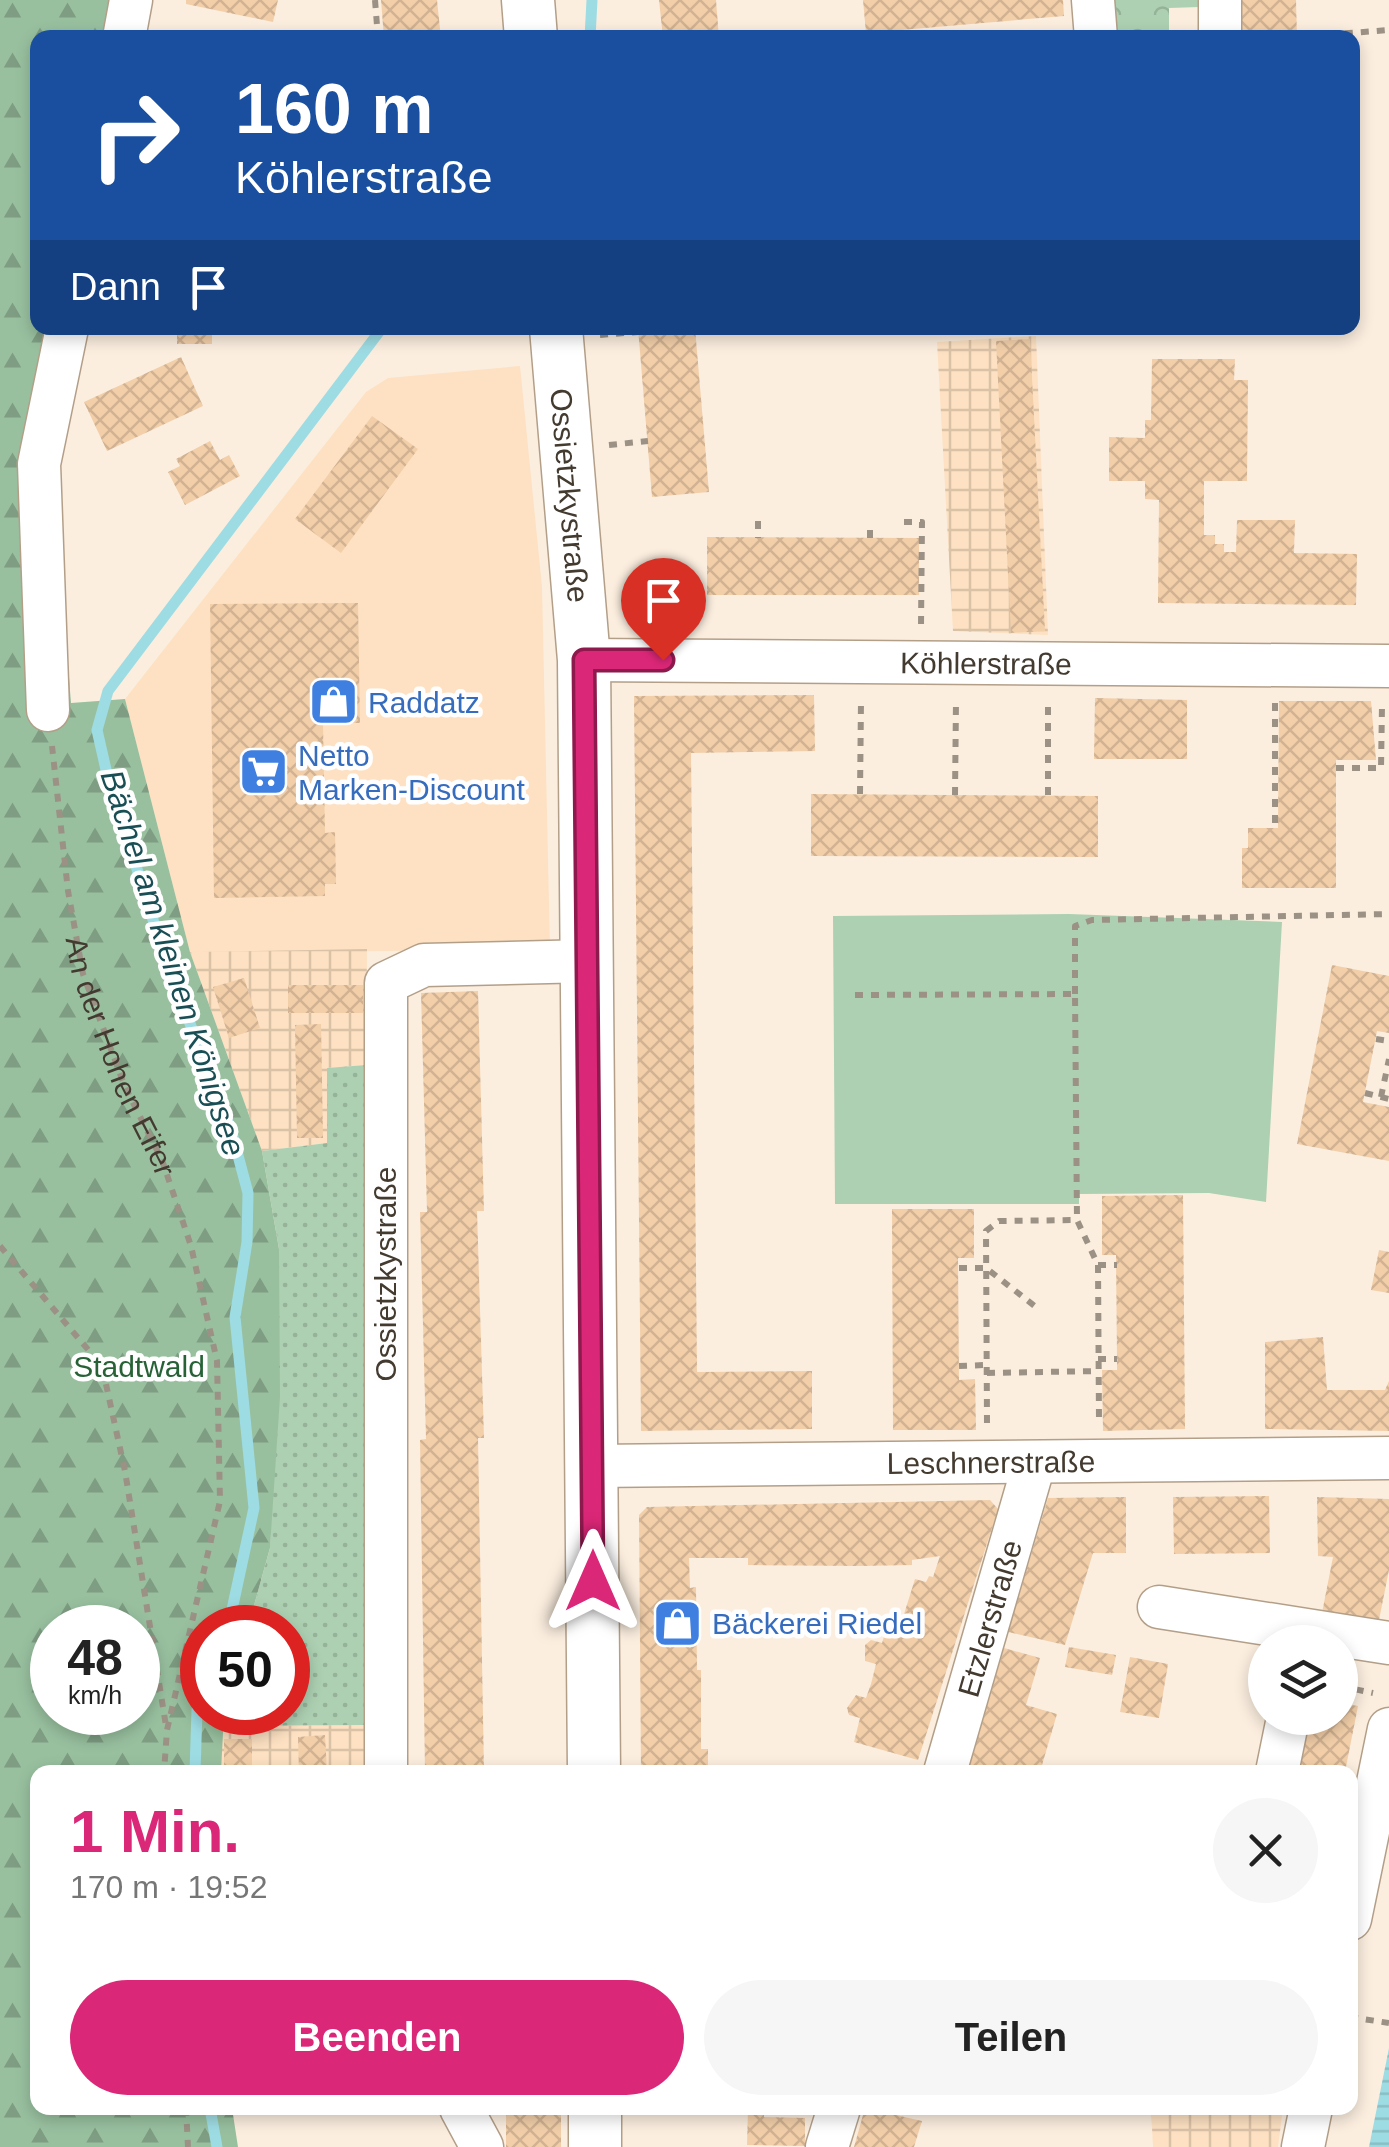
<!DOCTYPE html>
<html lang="de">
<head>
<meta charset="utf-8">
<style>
  :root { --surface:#fff; --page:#f6f6f6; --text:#222; --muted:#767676; --accent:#db2777 }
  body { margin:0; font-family:Helvetica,sans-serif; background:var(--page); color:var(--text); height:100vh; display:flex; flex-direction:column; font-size:38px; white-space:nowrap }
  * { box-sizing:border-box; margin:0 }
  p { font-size:32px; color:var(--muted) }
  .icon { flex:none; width:55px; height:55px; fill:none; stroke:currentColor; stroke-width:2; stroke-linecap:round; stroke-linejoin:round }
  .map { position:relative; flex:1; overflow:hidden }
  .drawer { position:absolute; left:30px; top:1765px; width:1328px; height:350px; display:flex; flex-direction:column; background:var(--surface); border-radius:20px; box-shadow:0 5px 15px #0003 }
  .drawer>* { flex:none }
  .top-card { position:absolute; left:30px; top:30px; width:1330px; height:305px; border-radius:20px; box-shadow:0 5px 15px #0003; background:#1a4fa0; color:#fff; overflow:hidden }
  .tools { position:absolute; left:1248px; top:1625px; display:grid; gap:20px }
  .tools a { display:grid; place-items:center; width:110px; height:110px; border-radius:50%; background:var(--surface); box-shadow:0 5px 15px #0003; font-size:50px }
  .speed { position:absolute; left:30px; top:1605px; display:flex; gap:20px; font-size:50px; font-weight:700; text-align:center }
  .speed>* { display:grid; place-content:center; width:130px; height:130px; border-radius:50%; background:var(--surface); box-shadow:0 5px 15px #0003; line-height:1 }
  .speed small { font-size:25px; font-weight:400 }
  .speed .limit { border:15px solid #d22; background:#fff; color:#111 }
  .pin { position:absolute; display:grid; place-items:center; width:85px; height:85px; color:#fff; margin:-102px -42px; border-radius:50% 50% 50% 0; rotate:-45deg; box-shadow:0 0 10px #0007 }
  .pin .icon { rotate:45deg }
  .me { position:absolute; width:110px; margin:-55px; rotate:0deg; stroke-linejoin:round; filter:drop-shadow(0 0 8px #0008) }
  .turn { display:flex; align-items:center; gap:35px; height:210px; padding:0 40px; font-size:45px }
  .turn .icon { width:130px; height:130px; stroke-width:2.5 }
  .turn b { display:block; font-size:70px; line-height:85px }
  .then { display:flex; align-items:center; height:95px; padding:0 40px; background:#0003; gap:20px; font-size:38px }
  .round { display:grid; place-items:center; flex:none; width:105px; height:105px; border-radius:52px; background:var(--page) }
  .overview { display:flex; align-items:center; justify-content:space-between; height:170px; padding:0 40px }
  h1 { font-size:60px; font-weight:700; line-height:75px; color:var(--accent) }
  .primary-button { display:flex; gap:20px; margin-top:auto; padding:20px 40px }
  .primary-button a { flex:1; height:115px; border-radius:60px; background:var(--accent); color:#fff; font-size:40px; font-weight:700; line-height:115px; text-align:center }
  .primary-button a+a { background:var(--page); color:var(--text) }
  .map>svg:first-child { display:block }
  .built { fill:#fde1c2 }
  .industrial { fill:url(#industrial-grid) }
  .grass { fill:url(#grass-dots) }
  .forest { fill:url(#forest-firs); fill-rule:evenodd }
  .park { fill:url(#park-crowns) }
  .garden { fill:#add0b2 }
  .water { fill:url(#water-rules) }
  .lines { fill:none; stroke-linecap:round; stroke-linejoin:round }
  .stream { stroke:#9edce3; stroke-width:11 }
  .building { fill:url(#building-cross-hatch) }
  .minor-casing { stroke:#b39f88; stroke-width:45 }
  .major-casing { stroke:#b39f88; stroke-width:55 }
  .path { stroke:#9c9185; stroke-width:6; stroke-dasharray:8 8; stroke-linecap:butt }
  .minor { stroke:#fff; stroke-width:42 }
  .major { stroke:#fff; stroke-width:52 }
  .route-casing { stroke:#8e194d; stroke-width:25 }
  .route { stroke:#db2777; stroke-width:18 }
  .labels { text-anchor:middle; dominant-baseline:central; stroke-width:9; stroke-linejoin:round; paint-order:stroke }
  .street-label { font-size:30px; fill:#433a30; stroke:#fefefe }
  .shop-label { font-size:30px; fill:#366cbe; stroke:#fefefe; text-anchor:start }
  .park-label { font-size:30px; fill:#276236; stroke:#fefefe }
  .water-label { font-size:32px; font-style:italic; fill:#184e54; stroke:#fefefe }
</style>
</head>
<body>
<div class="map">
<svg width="1389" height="2147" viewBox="0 0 1389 2147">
  <defs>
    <pattern id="industrial-grid" width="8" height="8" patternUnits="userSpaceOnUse" patternTransform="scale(2.5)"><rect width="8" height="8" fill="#fde1c2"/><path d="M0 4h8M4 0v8" fill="none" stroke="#dac2a7"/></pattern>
    <pattern id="grass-dots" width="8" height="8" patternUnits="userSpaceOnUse" patternTransform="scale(2.5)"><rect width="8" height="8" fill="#add0b2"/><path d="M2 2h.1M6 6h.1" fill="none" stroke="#96b399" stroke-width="1.8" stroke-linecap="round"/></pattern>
    <pattern id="forest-firs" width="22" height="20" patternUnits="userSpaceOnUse" patternTransform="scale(2.5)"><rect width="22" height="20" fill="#98c09f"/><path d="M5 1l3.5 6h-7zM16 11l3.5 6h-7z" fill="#7e9d82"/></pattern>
    <pattern id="park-crowns" width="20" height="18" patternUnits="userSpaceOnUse" patternTransform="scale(2.5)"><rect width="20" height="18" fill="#add0b2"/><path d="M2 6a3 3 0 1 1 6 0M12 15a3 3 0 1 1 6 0" fill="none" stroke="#96b399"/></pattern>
    <pattern id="water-rules" width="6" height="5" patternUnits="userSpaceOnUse" patternTransform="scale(2.5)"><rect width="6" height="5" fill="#9edce3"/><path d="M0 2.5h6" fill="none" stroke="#89bec3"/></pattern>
    <pattern id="building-cross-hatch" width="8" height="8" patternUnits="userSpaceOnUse" patternTransform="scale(2.5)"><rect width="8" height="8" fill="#f2cfa9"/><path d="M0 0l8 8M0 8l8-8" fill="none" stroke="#d1b292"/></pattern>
  </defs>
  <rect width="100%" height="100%" fill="#fbeedf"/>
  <path class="built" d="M520,366L542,587L550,950L190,952L125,699L366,392L388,378Z"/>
  <path class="industrial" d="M1036,336L1048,635L953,631L937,342Z
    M367,949L366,1065L327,1068V1143L262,1151L190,952Z
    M368,1725L369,1772H221L220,1726Z
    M1151,2108H1283L1278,2147H1153Z"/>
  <path class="grass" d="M366,1065L368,1725L220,1726L224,1713L288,1712V1628L248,1627L270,1548L279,1249L262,1151L327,1143V1068Z"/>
  <path class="forest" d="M0,0H123L116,37L38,38V328H61L51,450L71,703L125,699L190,952L262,1151L279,1249L280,1397L270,1548L248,1627L202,1628V1712L224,1713L221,1772H38V2108H232L238,2147H0ZM52,1628H138V1712H52Z"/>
  <path class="park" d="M1101,0H1199L1200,7L1169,8V37H1104Z"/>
  <path class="garden" d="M1069,914L1282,922L1266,1202L1209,1193L1079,1194V1204H835L833,916Z"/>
  <path class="water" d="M1389,2048V2147H1369Z"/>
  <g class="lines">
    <path class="stream" d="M590,38L592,0
      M228,1628L254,1508L235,1317L247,1242L248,1193L232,1133L166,961L107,774L97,730L108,691L382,328
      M195,1772L197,1710L202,1695
      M210,2108L217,2147"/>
  </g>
  <path class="building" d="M186,0H278L273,22L186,4Z
    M381,0H437L441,38H384Z
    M659,0H716L719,38H663Z
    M863,0H1063L1064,16L866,33Z
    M1239,0H1296L1297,38H1240Z
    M177,328H212V344H177Z
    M638,328H695L709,492L652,497Z
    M1030,339L1045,631L1011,633L996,341Z
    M181,357L203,406L107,451L84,402Z
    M1152,359H1235L1234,380H1248L1247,481H1204V535H1215V544H1224V552H1236L1237,520H1295L1294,553L1357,554L1356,605L1158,603L1159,500L1145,499V481H1109V437L1145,438V420H1151Z
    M372,416L418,449L341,553L295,519Z
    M210,441L220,460L229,455L240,476L185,505L168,472L180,466L176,459Z
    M707,537L919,538V595H707Z
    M358,603L360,723H323L325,833L335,832L336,884H325V896L214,898L210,604Z
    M814,695L815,751L691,753L697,1372L812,1371V1429L641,1431L634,696Z
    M1095,698L1187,700V759H1094Z
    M1279,701H1371L1376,760H1336V888H1242V848H1248V828H1278Z
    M811,794L1098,796V857L811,856Z
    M1332,965L1389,976V1033L1377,1031L1363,1102L1389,1107V1161L1297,1144Z
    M244,978L260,1028L229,1038L213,987Z
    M288,985H363V1013H288Z
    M478,991L484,1211H477L484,1438H478L484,1772H425L420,1440L426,1439L420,1212H427L421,993Z
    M321,1024L323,1138H297L295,1025Z
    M1183,1195L1185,1429L1103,1431L1102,1370H1117V1359L1116,1255H1102V1196Z
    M892,1209H974V1258H958L959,1380L975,1379L976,1430H893Z
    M1379,1250L1389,1252V1293L1371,1290Z
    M1323,1337L1327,1390H1385L1389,1381V1431L1265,1429V1342Z
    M1269,1496L1270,1553L1174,1554L1173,1497Z
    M1126,1497V1553H1093L1065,1645L1008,1632L1048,1498Z
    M1317,1497L1389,1499V1570L1377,1630L1321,1618L1333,1557L1318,1556Z
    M990,1500L998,1509L918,1760L854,1742L860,1718L849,1715L847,1708L856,1695L866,1698L871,1684L876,1664L865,1661V1645L871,1640L882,1643L888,1625L899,1630L915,1579L926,1582L929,1576L933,1577L940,1556L912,1560V1565L860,1566L748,1565V1558H689L690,1588L696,1587L697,1670H701V1749H708V1772H641L639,1515L647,1507Z
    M1069,1647L1116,1655L1112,1675L1065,1667Z
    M1004,1648L1040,1658L1026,1705L1057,1714L1040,1772H968Z
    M1130,1657L1168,1664L1159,1718L1120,1712Z
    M1340,1703L1358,1706L1345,1772H1285L1296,1718H1340Z
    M325,1735L327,1772H299L298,1737Z
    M224,1739H252V1772H224Z
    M506,2108H561V2147H506Z
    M748,2108H764V2117L805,2118V2146L747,2145Z
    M865,2108L922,2121L914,2147H854Z"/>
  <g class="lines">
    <defs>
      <g id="minor">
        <path d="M1093,0L1096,38"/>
        <path d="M124,38L131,0"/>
        <path d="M1220,38V0"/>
        <path id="s2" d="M584,660L1389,666"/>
        <path d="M48,710L39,464L67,328"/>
        <path id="s3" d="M593,1466L1389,1458"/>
        <path d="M1159,1607L1389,1643"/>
        <path d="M386,1772V983L424,965L589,961"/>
        <path id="s4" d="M945,1772L1034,1464"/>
        <path d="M1277,1772L1288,1718"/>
        <path d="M1350,1919L1389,1729"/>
        <path d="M461,2108L482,2147"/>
        <path d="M827,2147L839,2108"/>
        <path d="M1303,2147L1311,2108"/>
      </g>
      <g id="major">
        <path d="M528,0L531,38"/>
        <path id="s5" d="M556,328L584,660L594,1772"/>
        <path d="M595,2108V2147"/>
      </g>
    </defs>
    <use href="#minor" class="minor-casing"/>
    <use href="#major" class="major-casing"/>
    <g class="path">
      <path d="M375,0L378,38"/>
      <path d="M1297,37L1389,30"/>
      <path d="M600,335L638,332"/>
      <path d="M609,445L648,441"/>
      <path d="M758,521V538"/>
      <path d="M904,522H922L921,626"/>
      <path d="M870,538V522"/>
      <path d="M1275,703V823H1278"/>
      <path id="s1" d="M52,746L68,891L83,974L125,1087L162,1160L191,1246L217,1361L220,1501L167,1730L164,1772"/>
      <path d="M1336,768H1381L1382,705"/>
      <path d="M860,794L861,701"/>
      <path d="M955,795L956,701"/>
      <path d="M1048,795V701"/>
      <path d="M1075,994V926L1092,920L1389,914"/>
      <path d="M855,995L1075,994L1077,1220"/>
      <path d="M1376,1039L1389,1041"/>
      <path d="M1365,1093L1389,1099"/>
      <path d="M1381,1097L1389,1059"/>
      <path d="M0,1246L102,1366L125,1471L166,1726"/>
      <path d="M1098,1265H1117"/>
      <path d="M959,1268H986L1036,1307"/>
      <path d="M1098,1359H1117"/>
      <path d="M959,1366L986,1365"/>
      <path d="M987,1373L1098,1371"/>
      <path d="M987,1423L986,1231L999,1221L1077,1220L1098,1265L1099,1421"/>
      <path d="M1340,1686L1373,1693"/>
      <path d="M1350,2017L1389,2023"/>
      <path d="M186,2108L188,2147"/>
    </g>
    <use href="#minor" class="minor"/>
    <use href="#major" class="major"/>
  </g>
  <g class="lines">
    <defs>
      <path id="route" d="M593,1581L584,660H663"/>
    </defs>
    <use href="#route" class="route-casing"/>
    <use href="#route" class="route"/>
  </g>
  <defs>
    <symbol id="shop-square" viewBox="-11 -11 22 22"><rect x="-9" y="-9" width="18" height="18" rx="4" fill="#3f7fe0" stroke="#fefefe"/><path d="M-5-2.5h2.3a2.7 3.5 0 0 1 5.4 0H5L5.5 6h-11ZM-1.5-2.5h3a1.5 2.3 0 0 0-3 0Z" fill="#fff"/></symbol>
    <symbol id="supermarket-square" viewBox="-11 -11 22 22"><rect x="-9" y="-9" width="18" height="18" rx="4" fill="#3f7fe0" stroke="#fefefe"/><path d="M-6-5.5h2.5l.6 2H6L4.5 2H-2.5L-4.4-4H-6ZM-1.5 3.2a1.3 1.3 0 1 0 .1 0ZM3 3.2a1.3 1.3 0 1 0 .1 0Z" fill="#fff"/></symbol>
  </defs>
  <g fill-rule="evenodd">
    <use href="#shop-square" x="306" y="674" width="55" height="55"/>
    <use href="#supermarket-square" x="236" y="744" width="55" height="55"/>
    <use href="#shop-square" x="650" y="1596" width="55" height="55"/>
  </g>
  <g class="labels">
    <g class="street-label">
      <text stroke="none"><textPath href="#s5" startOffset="168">Ossietzkystraße</textPath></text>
      <text stroke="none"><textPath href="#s2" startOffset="402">Köhlerstraße</textPath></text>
      <text stroke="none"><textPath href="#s1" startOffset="320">An der Hohen Eifer</textPath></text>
      <text transform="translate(385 1274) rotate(-90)">Ossietzkystraße</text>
      <text stroke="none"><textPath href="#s3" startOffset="398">Leschnerstraße</textPath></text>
      <text stroke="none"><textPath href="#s4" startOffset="160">Etzlerstraße</textPath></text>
    </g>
    <g class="shop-label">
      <text x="368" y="702">Raddatz</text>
      <text x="298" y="755">Netto<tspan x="298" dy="34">Marken-Discount</tspan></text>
      <text x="712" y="1623">Bäckerei Riedel</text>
    </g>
    <g class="park-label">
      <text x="139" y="1366">Stadtwald</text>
    </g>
    <g class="water-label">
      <text transform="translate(173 963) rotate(72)">Bächel am kleinen Königsee</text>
    </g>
  </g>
</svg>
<div class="tools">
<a><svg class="icon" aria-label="layers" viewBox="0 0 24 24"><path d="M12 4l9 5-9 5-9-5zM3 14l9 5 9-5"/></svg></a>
</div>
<div class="speed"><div>48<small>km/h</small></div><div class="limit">50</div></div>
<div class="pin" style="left:663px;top:660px;background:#d93025"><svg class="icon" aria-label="arrive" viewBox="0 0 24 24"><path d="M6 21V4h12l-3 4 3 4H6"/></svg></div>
<svg class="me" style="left:593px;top:1581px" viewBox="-20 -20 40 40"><path d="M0-17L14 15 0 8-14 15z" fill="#db2777" stroke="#fff" stroke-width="4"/></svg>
<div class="top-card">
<div class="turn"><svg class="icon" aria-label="right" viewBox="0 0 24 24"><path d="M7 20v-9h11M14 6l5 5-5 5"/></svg><div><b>160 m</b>Köhlerstraße</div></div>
<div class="then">Dann<svg class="icon" aria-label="arrive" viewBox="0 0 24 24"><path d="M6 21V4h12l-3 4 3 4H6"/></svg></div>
</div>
<section class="drawer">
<div class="overview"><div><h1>1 Min.</h1><p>170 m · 19:52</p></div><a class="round"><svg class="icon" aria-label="close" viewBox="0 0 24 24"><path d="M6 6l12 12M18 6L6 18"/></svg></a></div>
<div class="primary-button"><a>Beenden</a><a>Teilen</a></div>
</section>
</div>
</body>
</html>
